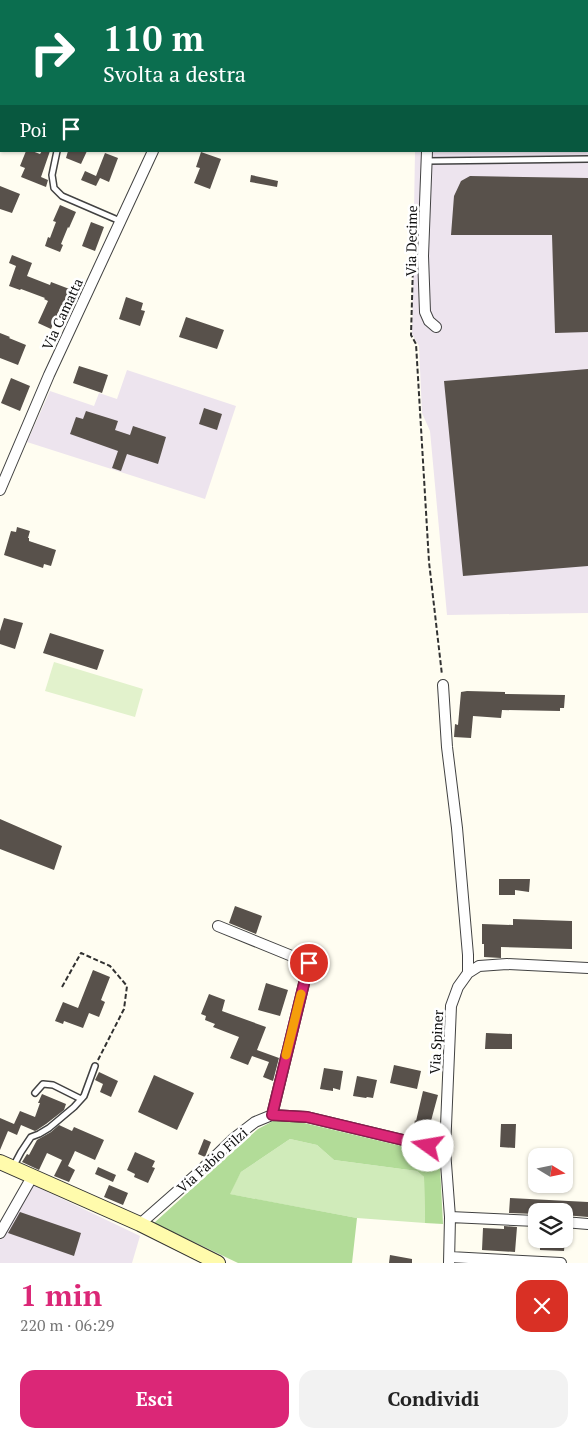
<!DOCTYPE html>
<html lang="it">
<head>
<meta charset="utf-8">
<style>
  :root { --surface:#fff; --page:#f2f2f2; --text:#222; --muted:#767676; --accent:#db2777 }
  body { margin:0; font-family:"PT Serif",serif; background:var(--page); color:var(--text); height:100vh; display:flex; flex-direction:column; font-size:19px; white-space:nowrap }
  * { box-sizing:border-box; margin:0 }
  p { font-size:16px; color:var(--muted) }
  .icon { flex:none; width:28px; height:28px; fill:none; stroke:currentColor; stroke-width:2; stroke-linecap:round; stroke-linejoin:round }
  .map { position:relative; height:1263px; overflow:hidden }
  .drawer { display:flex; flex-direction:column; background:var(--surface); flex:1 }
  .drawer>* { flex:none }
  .hud { position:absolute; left:0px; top:0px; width:589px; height:152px; box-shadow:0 1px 4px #0004; background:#0b6e4f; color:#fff; overflow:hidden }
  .needle { width:32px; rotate:100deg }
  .controls { position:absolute; left:528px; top:1148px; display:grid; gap:10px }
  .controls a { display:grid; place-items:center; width:45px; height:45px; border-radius:10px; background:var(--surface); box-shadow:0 1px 4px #0004; font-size:25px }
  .pin { position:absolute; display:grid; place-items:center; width:42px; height:42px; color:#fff; margin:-21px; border:2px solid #fff; border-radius:50%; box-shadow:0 1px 5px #0007 }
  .me { position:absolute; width:55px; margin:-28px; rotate:283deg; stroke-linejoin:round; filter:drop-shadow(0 0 4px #0008) }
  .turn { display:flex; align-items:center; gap:18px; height:105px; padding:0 20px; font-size:22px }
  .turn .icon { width:65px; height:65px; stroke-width:2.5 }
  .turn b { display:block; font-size:35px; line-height:42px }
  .then { display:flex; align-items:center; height:48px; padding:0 20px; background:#0003; gap:10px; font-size:19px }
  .round { display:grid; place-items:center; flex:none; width:52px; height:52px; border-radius:15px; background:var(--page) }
  .head { display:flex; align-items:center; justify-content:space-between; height:85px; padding:0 20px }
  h1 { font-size:30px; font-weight:700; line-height:38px; color:var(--accent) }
  .primary-button { display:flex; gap:10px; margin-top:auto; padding:10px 20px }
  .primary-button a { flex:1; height:58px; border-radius:15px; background:var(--accent); color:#fff; font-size:20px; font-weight:700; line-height:58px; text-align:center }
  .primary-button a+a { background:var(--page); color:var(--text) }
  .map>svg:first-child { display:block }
  .industrial { fill:#ede4ee }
  .green { fill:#d0ebba }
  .forest { fill:#b2dc98 }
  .pitch { fill:#e2f2cc }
  .building { fill:#58514b }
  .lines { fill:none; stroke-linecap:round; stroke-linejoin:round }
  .service-casing { stroke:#424242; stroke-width:8 }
  .minor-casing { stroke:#424242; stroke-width:12 }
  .secondary-casing { stroke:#313131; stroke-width:16 }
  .path { stroke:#313131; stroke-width:2; stroke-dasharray:5 2.5; stroke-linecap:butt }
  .service { stroke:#fff; stroke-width:5 }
  .minor { stroke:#fff; stroke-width:10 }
  .secondary { stroke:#fffbac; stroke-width:14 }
  .route-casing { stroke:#8e194d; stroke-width:12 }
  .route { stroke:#db2777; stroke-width:9 }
  .slow { stroke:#f59e0b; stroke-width:9 }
  .labels { text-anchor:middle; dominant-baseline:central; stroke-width:5; stroke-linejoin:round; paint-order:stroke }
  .street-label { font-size:14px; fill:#0f0f0f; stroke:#fff }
</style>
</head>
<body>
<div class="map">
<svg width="588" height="1263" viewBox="0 0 588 1263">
  <rect width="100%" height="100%" fill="#fffdf1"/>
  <path class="industrial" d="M406,0H588V613L447,615L430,431L422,413L419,346L412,334L415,151H588V1H406Z
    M127,370L236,406L205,499L27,442L50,391L94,406L99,393L117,399Z
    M29,1183L140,1236L132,1263H0V1236Z"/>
  <path class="green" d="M290,1139L317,1145L334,1160L417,1171L424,1177L425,1223L357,1218L229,1194L241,1172Z"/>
  <path class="forest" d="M275,1120L300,1122L414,1149L431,1155L440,1167L443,1224L425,1223L424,1177L417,1171L334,1160L317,1145L290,1139L241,1172L230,1194L357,1218L352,1263H238L154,1223L258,1129Z"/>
  <path class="pitch" d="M54,662L143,689L135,717L45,691Z"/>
  <path class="building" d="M26,151H32L40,154L42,151H50L41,177L48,180L46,187L21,177L25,168L20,166Z
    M68,151H87L81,164L66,158Z
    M201,152L221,159L210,189L194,183L200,168L196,167Z
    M105,153L118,158L109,182L100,178L96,186L81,180L85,171L96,176Z
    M251,175L278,181L277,187L250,182Z
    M470,176L588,178V332L555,333L552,235H451L454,196L461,181Z
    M0,186L20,194L12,213L0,209Z
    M60,205L76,212L69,228L68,227L61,244L63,245L60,252L45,246L48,237L50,238L56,222L53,221Z
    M91,222L104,227L95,251L82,246Z
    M12,255L32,263L27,276L50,285L51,282L72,290L65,308L61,306L51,329L38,323L48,301L44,299L45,298L21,289L20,290L9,286L16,266L9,263Z
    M126,297L143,303L141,310L145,311L140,326L119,319Z
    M186,317L224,330L217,349L179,337Z
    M0,333L10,337L9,338L26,345L18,365L0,358Z
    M79,366L108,375L102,393L73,383Z
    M588,369V566L463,576L444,381Z
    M11,378L30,386L20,411L1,403Z
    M204,408L222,414L217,430L199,424Z
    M86,411L118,421L115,430L130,435L133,426L166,437L158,464L127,454L121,471L112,468L118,451L70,434L76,417L83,419Z
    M17,527L30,531L28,538H29V541L56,550L51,566L44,564L43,568L4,555L11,531L16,532Z
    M4,618L23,623L15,649L0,644V631Z
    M50,633L104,650L97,670L43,653Z
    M467,691L505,692V694L565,695L564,708H560V711L502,710L501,718L473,716L471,738L454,737L455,724L458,725L461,692Z
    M0,819L62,846L54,870L0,849Z
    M499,879H530L529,892L515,890V895H499Z
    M235,906L262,916L256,934L229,923Z
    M513,919L572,921V949L501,947V958L484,957V944H482V924L513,925Z
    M93,970L110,977L101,1000L105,1002L99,1017L89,1013L83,1028L64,1021L63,1024L55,1021L63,1002L78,1008Z
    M266,983L288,990L280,1016L258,1010Z
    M209,994L225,1000L222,1011L266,1027L257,1050L279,1058L273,1081L263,1077L269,1062L252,1056L248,1065L230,1058L239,1037L213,1027L215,1024L205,1020L206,1016L201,1014Z
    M486,1033L512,1034V1049H485Z
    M394,1065L421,1071L417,1089L390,1083Z
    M324,1068L343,1071L340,1090L333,1088V1091L320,1089Z
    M99,1072L118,1081L111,1097L100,1092L103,1084L95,1080Z
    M154,1075L194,1093L177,1130L138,1112Z
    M357,1076L377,1080L373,1098L367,1097L366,1098L353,1096Z
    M423,1091L438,1095L428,1132L413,1129L415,1120L416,1121Z
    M42,1094L66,1104L64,1110L46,1124L37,1130L35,1131L21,1125L17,1135L8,1131L0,1150V1118L14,1124L20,1111L35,1117L40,1103H38Z
    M501,1124H516L515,1148L500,1147Z
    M59,1125L72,1131L74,1127L104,1140L95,1160L75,1151L68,1166L75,1170L69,1182L54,1176L62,1160L47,1153L39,1170L22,1162L27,1154L29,1155L37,1140L51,1132Z
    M204,1139L211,1142L205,1157L198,1154Z
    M135,1152L155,1161L152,1167L155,1168L148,1183L134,1177L135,1174L127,1170Z
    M98,1167L116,1175L113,1182L95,1174Z
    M109,1185L128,1193L123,1205L104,1197Z
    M510,1198L588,1202V1217L564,1215V1211H536V1214L509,1213Z
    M20,1212L81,1233L74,1256L8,1233Z
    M504,1226L517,1227L515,1252L482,1250L483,1228L504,1229Z
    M540,1239H565L564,1251L540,1250Z
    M390,1255L412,1259V1263H389Z"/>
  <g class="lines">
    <defs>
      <path id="service" d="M57,151L52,175L54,188L62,196L120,221
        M427,161L588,159
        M35,1093L43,1084L53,1085L81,1099
        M13,1167L21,1152L31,1137L39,1134L49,1128L74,1107L84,1096L95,1066"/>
      <path id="minor" d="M168,0L169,1
        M426,0V1
        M427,151L423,256L425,312L429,321L436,327
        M0,490L49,375L153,151
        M443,685L447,747L457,828L468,955V973
        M218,926L309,963L272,1115
        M450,1217L536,1221
        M564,1222L588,1224
        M140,1224L198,1173L233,1139L255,1122L272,1115L307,1117L445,1150
        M0,1233L32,1177
        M450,1257L561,1263
        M449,1263L450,1217L445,1150L451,1006L458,987L468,973L479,966L507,964L588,968"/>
      <path id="secondary" d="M0,1162L140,1224L218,1263"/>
    </defs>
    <use href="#service" class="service-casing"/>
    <use href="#minor" class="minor-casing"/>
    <use href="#secondary" class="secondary-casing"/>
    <path class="path" d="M413,265L411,335L416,344L429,562L442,675
      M62,987L81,953L110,966L127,986L124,1009L98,1060"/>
    <use href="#service" class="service"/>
    <use href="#minor" class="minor"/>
    <use href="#secondary" class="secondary"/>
  </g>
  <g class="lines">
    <defs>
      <path id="route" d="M309,963L272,1115L307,1117L428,1146"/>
    </defs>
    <use href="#route" class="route-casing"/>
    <use href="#route" class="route"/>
    <path class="slow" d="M286,1055L301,994"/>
  </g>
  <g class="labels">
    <g class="street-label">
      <text transform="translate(411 241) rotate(-89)">Via Decime</text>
      <text transform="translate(62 314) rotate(-65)">Via Camatta</text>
      <text transform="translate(436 1042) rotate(-87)">Via Spiner</text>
      <text transform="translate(212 1160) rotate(-42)">Via Fabio Filzi</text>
    </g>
  </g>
</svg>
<div class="controls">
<a><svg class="needle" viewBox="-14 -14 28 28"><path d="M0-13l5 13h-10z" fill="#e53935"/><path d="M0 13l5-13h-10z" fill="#767676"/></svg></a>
<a><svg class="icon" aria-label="layers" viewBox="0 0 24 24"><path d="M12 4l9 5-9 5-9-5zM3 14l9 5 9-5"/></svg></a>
</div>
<div class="pin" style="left:309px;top:963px;background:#d93025"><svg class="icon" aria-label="arrive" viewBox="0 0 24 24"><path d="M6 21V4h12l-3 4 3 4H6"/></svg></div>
<svg class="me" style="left:428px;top:1146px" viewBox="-20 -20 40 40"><circle r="19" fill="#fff"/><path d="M0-13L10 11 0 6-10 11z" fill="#db2777"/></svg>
<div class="hud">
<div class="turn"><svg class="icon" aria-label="right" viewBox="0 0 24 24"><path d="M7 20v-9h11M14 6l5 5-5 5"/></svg><div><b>110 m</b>Svolta a destra</div></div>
<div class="then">Poi<svg class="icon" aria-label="arrive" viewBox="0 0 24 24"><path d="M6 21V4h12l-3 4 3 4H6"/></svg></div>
</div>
</div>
<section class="drawer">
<div class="head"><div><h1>1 min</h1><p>220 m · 06:29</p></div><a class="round" style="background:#d93025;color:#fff"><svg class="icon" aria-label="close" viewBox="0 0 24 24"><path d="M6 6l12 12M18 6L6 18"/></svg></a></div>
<div class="primary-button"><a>Esci</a><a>Condividi</a></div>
</section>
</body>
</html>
